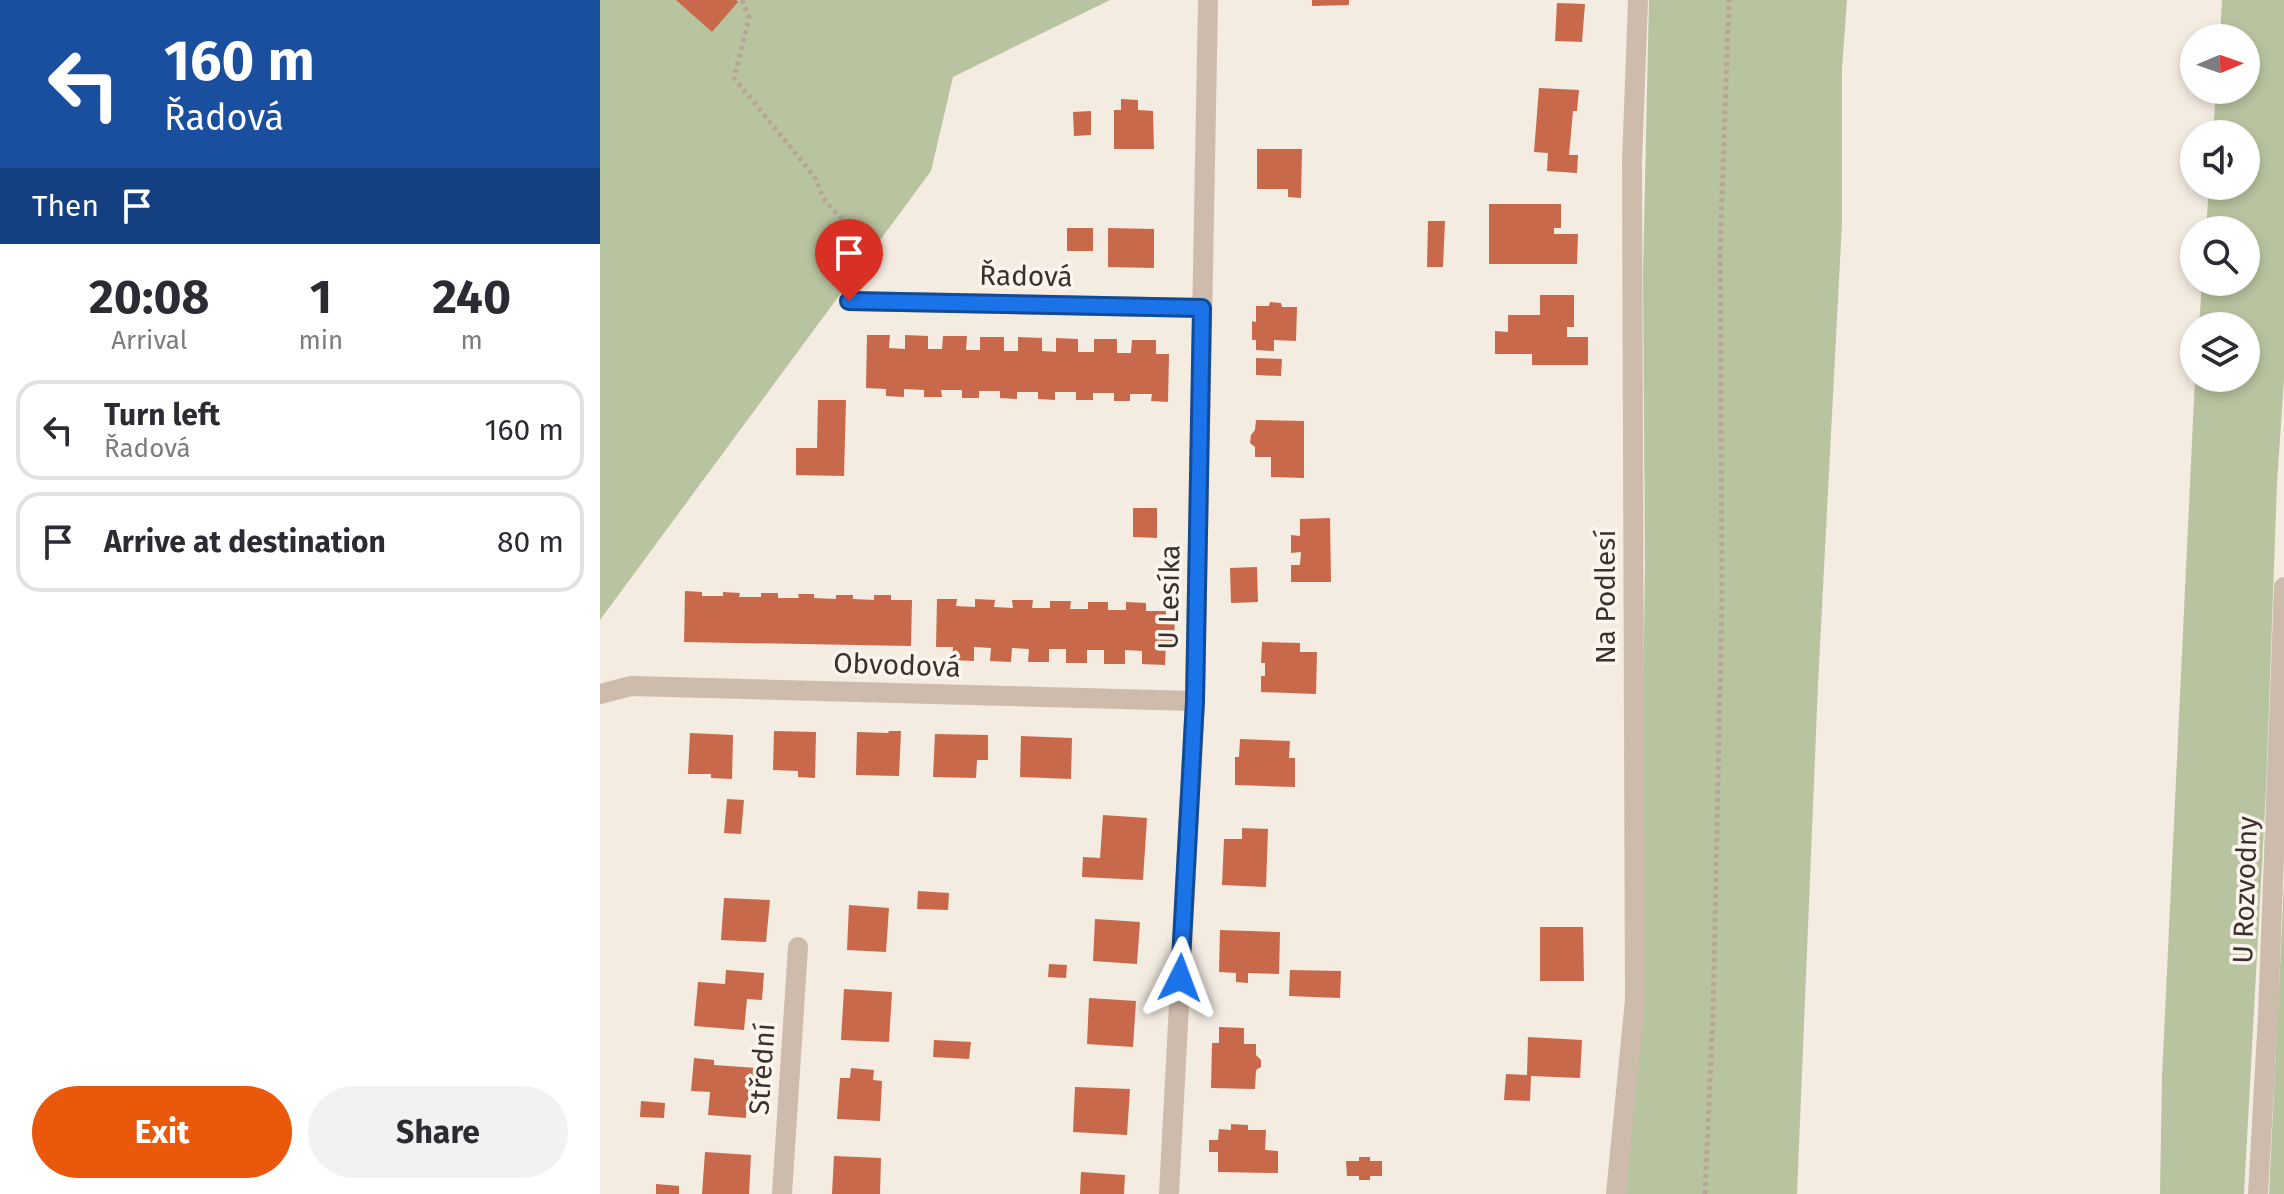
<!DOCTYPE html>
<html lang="en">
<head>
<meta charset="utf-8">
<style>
  :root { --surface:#fff; --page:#f2f2f3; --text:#2b2b33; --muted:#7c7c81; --line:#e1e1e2; --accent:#ea580c }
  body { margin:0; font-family:"Fira Sans",sans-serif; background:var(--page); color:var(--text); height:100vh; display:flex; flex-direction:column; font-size:30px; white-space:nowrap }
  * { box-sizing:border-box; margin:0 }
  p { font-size:26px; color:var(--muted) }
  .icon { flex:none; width:44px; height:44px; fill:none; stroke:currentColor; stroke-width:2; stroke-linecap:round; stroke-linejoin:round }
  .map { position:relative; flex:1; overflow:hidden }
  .panel { display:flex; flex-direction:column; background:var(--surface); width:600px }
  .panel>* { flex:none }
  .banner { background:#1a4fa0; color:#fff; overflow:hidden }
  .needle { width:52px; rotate:88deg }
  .fabs { position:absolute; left:1580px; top:24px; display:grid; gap:16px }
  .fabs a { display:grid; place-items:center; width:80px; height:80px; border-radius:50%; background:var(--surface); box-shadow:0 4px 12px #0003; font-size:40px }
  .pin { position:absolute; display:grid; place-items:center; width:68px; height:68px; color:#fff; margin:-82px -34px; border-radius:50% 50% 50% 0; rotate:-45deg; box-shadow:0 0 8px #0007 }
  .pin .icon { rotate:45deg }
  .me { position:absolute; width:88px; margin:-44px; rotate:3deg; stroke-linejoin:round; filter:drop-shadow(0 0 6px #0008) }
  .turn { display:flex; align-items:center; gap:28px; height:168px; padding:0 32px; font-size:36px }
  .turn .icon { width:104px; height:104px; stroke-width:2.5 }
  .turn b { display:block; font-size:56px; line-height:68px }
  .then { display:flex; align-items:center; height:76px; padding:0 32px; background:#0003; gap:16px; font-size:30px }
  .eta { display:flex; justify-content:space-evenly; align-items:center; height:136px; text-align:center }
  .eta b { font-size:48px; font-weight:700; line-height:56px }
  .primary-button { display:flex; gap:16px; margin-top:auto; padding:16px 32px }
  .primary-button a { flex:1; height:92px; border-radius:48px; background:var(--accent); color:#fff; font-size:32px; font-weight:700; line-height:92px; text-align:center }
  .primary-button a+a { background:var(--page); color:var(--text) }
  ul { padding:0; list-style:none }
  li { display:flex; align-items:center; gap:24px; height:100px; margin:0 16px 12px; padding:0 16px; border:4px solid var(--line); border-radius:24px }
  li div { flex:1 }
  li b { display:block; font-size:30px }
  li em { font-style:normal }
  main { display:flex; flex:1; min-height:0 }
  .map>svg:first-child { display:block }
  .green { fill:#b8c4a0 }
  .building { fill:#c8694b }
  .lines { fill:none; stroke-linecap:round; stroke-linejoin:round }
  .path { stroke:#b9a596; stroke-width:5; stroke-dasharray:4 4; stroke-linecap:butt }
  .street { stroke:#cdbbac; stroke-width:20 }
  .route-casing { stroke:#114b97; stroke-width:20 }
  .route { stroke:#1a73e8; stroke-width:14 }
  .labels { text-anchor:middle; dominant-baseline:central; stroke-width:7; stroke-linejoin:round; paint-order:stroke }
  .street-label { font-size:28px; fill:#3b302b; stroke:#fbf5ee }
</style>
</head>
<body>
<main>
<section class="panel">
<div class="banner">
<div class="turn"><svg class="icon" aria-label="left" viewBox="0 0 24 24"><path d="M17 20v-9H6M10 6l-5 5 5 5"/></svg><div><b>160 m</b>Řadová</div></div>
<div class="then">Then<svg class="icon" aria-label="arrive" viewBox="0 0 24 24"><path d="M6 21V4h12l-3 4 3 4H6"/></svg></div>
</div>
<div class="eta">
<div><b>20:08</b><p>Arrival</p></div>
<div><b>1</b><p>min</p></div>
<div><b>240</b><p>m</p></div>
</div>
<ul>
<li><svg class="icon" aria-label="left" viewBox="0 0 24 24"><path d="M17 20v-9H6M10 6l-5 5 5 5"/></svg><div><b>Turn left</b><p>Řadová</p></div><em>160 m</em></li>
<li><svg class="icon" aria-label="arrive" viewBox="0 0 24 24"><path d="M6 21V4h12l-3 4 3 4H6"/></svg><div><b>Arrive at destination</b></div><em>80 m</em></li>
</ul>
<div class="primary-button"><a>Exit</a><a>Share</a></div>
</section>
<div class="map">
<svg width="1684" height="1194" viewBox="0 0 1684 1194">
  <rect width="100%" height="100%" fill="#f4ebe1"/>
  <path class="green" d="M0,0H510L353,77L331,171L0,620Z
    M1049,0H1247L1242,68V222L1218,684L1197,1194H1026L1038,1010L1045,568L1043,273Z
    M1622,0H1684V379L1677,483L1666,790L1644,1194H1560L1562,1077L1595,378H1646V326H1599L1602,282H1646V230H1606L1609,186H1646V134H1613L1616,90H1646V38H1620Z
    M1684,884V1194H1669Z"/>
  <path class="building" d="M76,0H136L138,2L112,32Z
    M712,0H749V5L712,6Z
    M957,3L985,4L982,42L955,41Z
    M939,88L979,90L977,111H973L969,155H978L977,173L947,171L948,153L934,152Z
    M521,99L538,100V110L553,111L554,149H514V110H521Z
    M491,111V135L474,136L473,112Z
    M657,149H702L701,198L688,197V189H657Z
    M889,204H961V228H954V234H978L977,264H889Z
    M828,221H845L843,267H827Z
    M467,228H493V251H467Z
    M508,228L554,229V268L508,267Z
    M940,295H974V327H967V337H988V365H932V354H895V331L908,332V315H940Z
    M670,302L681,303L682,307H697L696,341L674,340V351L656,350V340H652V321L656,322V306H669Z
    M267,335H290L289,348L305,349V335L328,336V349H342L343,336H367L366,350H380V337H404V351H418V337L442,338V351L456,352V338L478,339V352H494V339H517V353H531L532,340H556V354H569L568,402L551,401L552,394H530V401H514V393H493V400H476V392H455V400L438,399V392H417V399L400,398V391H379V398H362V390H341L342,397H324V390L304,389V397L286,396V389L266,388Z
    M656,358L682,359L681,376L656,375Z
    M218,400H246L244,476L196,475V448H217Z
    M656,420L704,421V478L671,477V457H655V447L650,443L651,435L655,430Z
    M533,508H557V538L533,537Z
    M730,518L731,582H691V565H700L701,552L691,553V535L700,536V519Z
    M657,567L658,602L631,603L630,568Z
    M85,591L102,592V596H123V592L140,593L139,597H161V593H178V598H199L198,594H214V598L236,599V595H253V599L274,600V595H291V600H312L311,646L84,642Z
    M337,599H357L356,606L375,607V599L395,600L394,607L413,608L412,600H433L432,608H450V601H471L470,609H488V602H508V610H526V602L546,603V611H566V615H575L574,641H566L565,665L542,664V651L525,650V664H504V650H487V663H466V649H449V662H428L429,649L412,648L411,662L390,661L391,648L374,647V661L352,660L353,647H336Z
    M662,642L700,643V652H717L716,694L661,692V676H665V663H661Z
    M174,731L216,732L215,778L198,777V771L173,770Z
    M289,731H301L299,776L256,775L257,732L288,733Z
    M90,733L133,735L132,779L111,778V774H88Z
    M335,734L388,735V760H377L376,778L333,777Z
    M421,736L472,738L471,779L420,777Z
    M640,739L690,741L689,758H695V787L635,785V757H639Z
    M127,799L144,800L141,834L124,833Z
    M503,815L547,818L543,880L482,877L483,857L500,858Z
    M642,828L668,829L666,887L622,885L624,839H642Z
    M318,891L349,893L348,910L317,909Z
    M124,898L170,900L166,942L121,940Z
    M249,905L289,908L286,952L247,950Z
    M495,919L540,922L537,964L493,961Z
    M940,927H983L984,981H940Z
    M620,930L680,932L679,974L648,973V983L636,982V973L619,972Z
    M449,964L467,965L466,978L448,977Z
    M126,970L164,973L162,1000L147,999L144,1030L94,1026L98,982L125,984Z
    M690,970L741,971L740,998L689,996Z
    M244,989L292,992L289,1042L241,1040Z
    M489,998L536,1001L533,1047L487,1044Z
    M619,1027L644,1028V1044H656V1055L661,1060V1067L656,1070L655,1089L611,1088L612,1043H619Z
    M928,1037L982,1040L980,1078L931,1076L930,1101L904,1100L906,1074L927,1075Z
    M334,1040L371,1042L369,1059L333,1057Z
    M94,1058L114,1060V1065L157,1068L154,1103L147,1102L146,1118L108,1115L110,1092L91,1091Z
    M251,1068L274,1070L273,1080L282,1081L280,1121L237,1119L240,1078H250Z
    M475,1087L530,1089L527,1135L473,1132Z
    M41,1101L65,1103L64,1118L40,1117Z
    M631,1124L648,1125V1130H666L665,1150L678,1151V1173L618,1172V1152H609V1140H618L619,1129L631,1130Z
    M105,1152L151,1155L149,1194H102Z
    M234,1156L281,1158L280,1194H232Z
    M759,1157H770V1161H782V1176H770V1180H759V1176H747L746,1161H759Z
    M481,1172L525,1175L524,1194H480Z
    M56,1184L79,1186V1194H56Z"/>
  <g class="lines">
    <path class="path" d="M142,0L149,18L134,78L214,176L225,201L247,224L258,253L242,278
      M1105,1194L1113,1014L1122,595L1120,252L1129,0"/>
    <path class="street" d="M249,301L602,308
      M0,694L31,686L595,701
      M182,1194L198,947
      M569,1194L595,701L608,0
      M1016,1194L1035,1000L1032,163L1038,0
      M1658,1194L1668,1016L1684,587"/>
  </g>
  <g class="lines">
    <defs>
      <path id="route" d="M249,301L602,308L595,701L580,978"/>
    </defs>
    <use href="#route" class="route-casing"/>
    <use href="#route" class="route"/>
  </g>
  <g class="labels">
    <g class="street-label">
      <text transform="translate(426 276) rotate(1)">Řadová</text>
      <text transform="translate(569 597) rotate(-89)">U Lesíka</text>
      <text transform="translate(1005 597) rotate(-90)">Na Podlesí</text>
      <text transform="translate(297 665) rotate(2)">Obvodová</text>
      <text transform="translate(1645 890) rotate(-88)">U Rozvodny</text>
      <text transform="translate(162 1069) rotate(-86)">Střední</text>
    </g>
  </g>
</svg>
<div class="fabs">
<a><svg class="needle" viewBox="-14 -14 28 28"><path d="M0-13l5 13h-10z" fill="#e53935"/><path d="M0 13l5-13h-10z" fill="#7c7c81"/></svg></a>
<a><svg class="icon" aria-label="sound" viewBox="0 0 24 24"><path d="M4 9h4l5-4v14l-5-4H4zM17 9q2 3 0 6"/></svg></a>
<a><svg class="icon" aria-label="search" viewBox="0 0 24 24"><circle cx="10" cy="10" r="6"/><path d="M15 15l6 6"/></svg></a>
<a><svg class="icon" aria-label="layers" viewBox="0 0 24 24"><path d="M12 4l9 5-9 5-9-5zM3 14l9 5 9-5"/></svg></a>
</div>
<div class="pin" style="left:249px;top:301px;background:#d93025"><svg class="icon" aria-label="arrive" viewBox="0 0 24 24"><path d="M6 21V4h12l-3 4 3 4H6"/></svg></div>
<svg class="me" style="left:580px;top:978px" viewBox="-20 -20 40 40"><path d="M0-17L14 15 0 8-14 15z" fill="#1a73e8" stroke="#fff" stroke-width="4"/></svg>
</div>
</main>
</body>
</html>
